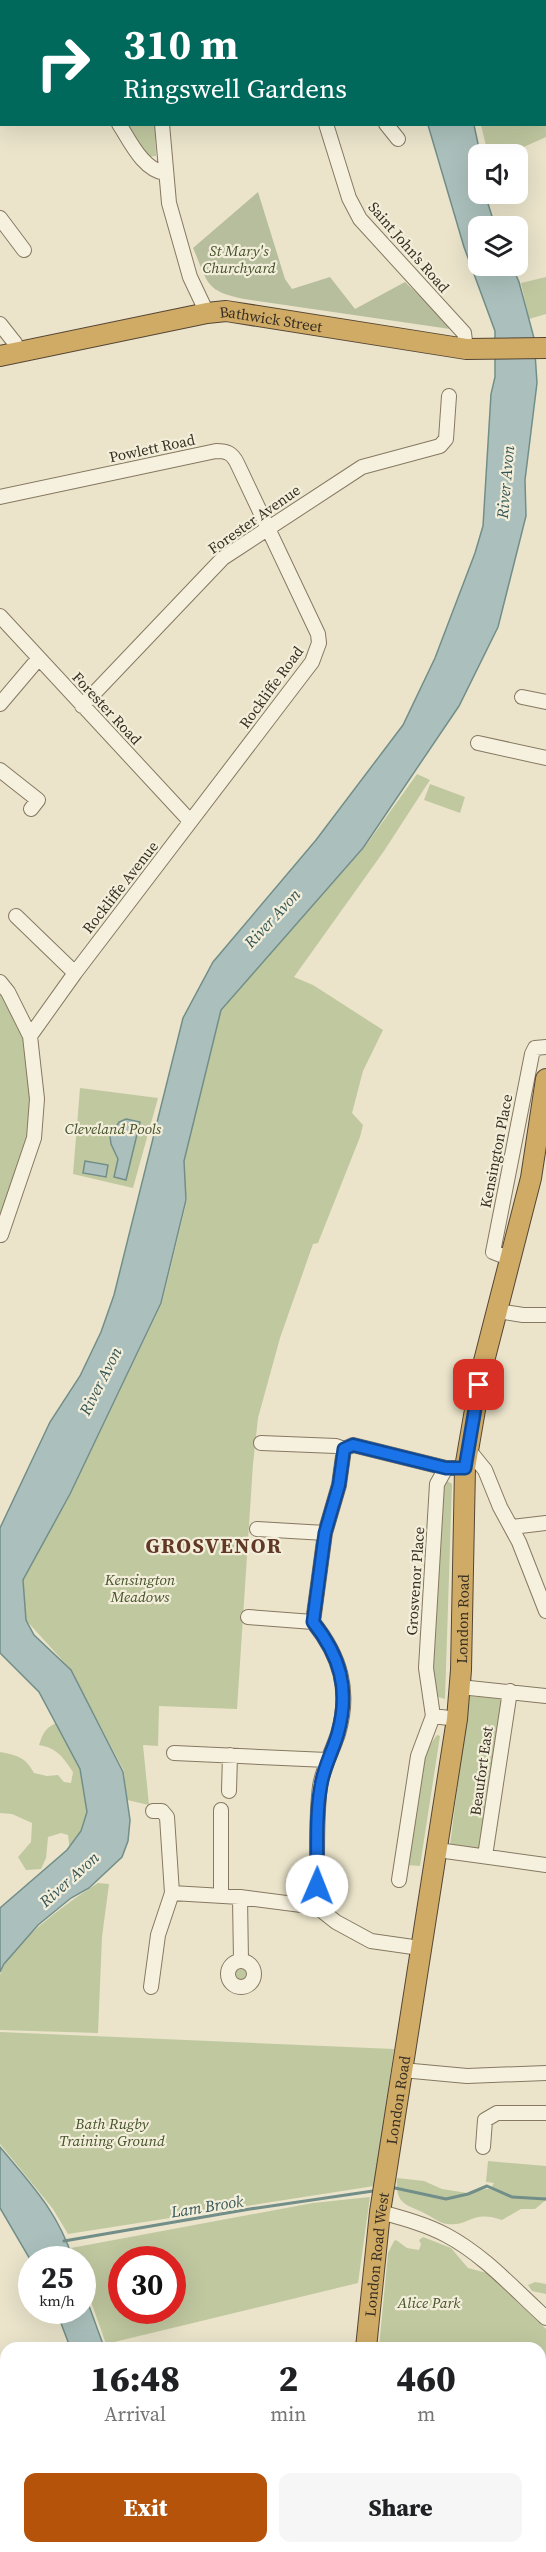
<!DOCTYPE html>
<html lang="en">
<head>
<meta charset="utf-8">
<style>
  :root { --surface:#fff; --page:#f6f6f6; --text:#202124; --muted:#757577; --accent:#b45309 }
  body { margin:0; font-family:"Source Serif 4",serif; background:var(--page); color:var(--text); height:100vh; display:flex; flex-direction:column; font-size:22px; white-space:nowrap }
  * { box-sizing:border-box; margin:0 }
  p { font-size:20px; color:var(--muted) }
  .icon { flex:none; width:33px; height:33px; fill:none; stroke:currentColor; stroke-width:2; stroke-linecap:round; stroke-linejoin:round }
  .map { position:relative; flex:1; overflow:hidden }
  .panel { position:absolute; left:0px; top:2342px; width:546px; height:212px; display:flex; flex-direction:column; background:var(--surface); border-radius:18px 18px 0 0; box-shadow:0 6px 24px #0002 }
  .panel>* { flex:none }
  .top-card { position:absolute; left:0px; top:0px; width:546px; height:126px; box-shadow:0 6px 24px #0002; background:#00695c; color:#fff; overflow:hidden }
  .tools { position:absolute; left:468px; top:144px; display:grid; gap:12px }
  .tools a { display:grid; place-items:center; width:60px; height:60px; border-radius:12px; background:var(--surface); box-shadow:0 6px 24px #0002; font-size:30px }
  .speed { position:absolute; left:18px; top:2246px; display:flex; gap:12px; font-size:30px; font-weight:700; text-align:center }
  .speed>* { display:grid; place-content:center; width:78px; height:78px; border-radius:50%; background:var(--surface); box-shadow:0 6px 24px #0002; line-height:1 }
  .speed small { font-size:15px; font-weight:400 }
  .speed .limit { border:9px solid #d22; background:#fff; color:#111 }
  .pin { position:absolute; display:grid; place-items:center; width:51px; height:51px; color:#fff; margin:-26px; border-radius:12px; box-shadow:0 3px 9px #0006 }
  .me { position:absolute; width:66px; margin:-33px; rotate:1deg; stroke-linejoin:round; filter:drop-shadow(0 0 4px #0008) }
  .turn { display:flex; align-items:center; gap:21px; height:126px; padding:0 24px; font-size:27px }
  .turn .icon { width:78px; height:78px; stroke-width:2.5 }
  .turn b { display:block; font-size:42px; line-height:51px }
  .eta { display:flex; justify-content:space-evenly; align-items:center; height:102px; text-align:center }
  .eta b { font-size:36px; font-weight:800; line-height:42px }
  .cta { display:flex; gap:12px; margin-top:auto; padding:12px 24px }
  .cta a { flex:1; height:69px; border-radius:12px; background:var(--accent); color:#fff; font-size:24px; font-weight:800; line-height:69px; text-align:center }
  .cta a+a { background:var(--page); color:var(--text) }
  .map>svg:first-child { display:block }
  .green { fill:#c0c8a0; fill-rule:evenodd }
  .cemetery { fill:#b7be9e }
  .water { fill:#abc0bc; stroke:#728e89; stroke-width:1.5 }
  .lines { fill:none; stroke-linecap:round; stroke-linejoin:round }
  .stream { stroke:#728e89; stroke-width:3 }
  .minor-casing { stroke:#867861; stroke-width:16 }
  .highway-casing { stroke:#554634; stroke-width:22 }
  .minor { stroke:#f6f1de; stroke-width:14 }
  .highway { stroke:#d0ab66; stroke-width:20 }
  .route-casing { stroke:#114b97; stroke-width:15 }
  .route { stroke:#1a73e8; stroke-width:10 }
  .labels { text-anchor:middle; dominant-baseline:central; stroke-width:4.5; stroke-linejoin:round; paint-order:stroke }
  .street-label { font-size:15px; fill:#382f23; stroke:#f3eeda }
  .park-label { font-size:15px; font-style:italic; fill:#45532b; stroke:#f3eeda }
  .water-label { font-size:16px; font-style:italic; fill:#345556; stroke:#f3eeda }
  .district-label { font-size:21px; font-weight:bold; letter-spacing:1.5px; fill:#613826; stroke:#f3eeda }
</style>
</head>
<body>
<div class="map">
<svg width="546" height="2552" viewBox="0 0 546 2552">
  <rect width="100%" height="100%" fill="#ebe4cb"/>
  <path class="green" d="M0,0H144L145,1L2,2L0,93Z
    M545,60L546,137L508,154H488L481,125L544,124Z
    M126,125H155L156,156L147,157Z
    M546,277V314L529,319L521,283Z
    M417,774L430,780L384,851L294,977L313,985L383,1030L363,1071L352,1113L363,1125L360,1137L318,1243L313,1244L280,1338L258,1418L253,1464L237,1709L159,1706L158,1746L143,1745L149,1805L127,1800L124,1771L71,1670L26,1620L23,1579L68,1499L162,1303L187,1200L183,1182L184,1161L221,1010L364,848Z
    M430,784L465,797L460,813L424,800Z
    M0,990L26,1037L32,1089V1127L0,1219Z
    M80,1088L158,1098L133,1188L73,1174Z
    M446,1480L452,1484L445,1699L435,1696L430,1648L442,1487Z
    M469,1696L502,1699L480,1850L450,1845Z
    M61,1722L90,1780L83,1792C96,1814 81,1832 70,1851L68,1835L61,1833L48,1837L46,1858L41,1869L26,1870L18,1857L31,1842L32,1823L12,1814L0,1813V1752C16,1755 26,1757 34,1773L47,1776L58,1775L64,1782L71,1783L73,1772C63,1757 57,1748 39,1745C43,1732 47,1725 61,1722Z
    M437,1735L440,1736L420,1866L407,1865C412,1833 417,1758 437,1735Z
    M98,1883L109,1884L102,1937L98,2033L0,2030C0,2015 0,1988 0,1975C10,1943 71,1900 98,1883Z
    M232 1974a9 9 0 1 1 18 0a9 9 0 1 1-18 0Z
    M0,2032L394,2049L374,2186L68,2234L53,2209L0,2144Z
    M488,2161L546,2166V2200L535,2209H521L502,2220C472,2209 469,2227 447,2224C440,2223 432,2217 426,2214C406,2204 395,2205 397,2178L424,2181L442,2189L467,2193L491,2188L494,2183L486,2182Z
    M370,2197L358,2283L106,2344L83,2279L82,2259H75L71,2248L313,2203ZM122,2259H172V2310H122Z
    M423,2237L451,2248L468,2268L487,2273L546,2329L545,2552H358V2547H540V2348L379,2347L388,2253L394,2241L396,2240L407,2248L419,2250L421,2244L419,2240Z
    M535,2282L546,2284V2294L532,2291L528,2285Z"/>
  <path class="cemetery" d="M258,192L285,279L292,289L330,277L355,309L405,282L451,326L450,329L244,299C204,291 208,282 193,248Z"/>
  <path class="water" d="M428,125H474L480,153L478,194H485L495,226H478V266H512L519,282L534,338L537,383L525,480L526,516L498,627L459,706L363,848L221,1010L184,1161L186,1200L161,1303L70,1494L23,1580L26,1620L34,1635L71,1670L123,1772L130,1820L128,1841L122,1857L89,1888L71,1898L38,1925L4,1964L0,1972V1908L67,1850L81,1831L87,1812L80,1769L39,1692L0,1653V1528L50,1422L80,1376L101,1332L114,1295L183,1018L213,962L316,840L403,725L435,658L475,553L483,526L491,394L495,377V331L464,247Z
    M126,1119L140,1122L126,1180L114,1177L118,1159L111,1144L110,1136L119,1122Z
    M85,1161L108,1165L106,1177L83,1173Z
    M0,2147C31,2184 58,2212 73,2259H32L31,2261L0,2208Z
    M83,2288L85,2295L104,2347H70L56,2310H82Z
    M89,2547H134L133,2552H86Z"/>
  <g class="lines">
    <path class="stream" d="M395,2188L446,2199L468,2194L487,2186L512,2197L546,2199
      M64,2241L250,2209L373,2191"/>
    <defs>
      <path id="minor" d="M152,0V2
        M286,0V2
        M0,100L2,99
        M119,124C130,141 143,170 165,173
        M162,124L169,203L190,277L207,313
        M326,124L349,198L360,219L464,333L466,349
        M386,124L398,139
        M0,218L24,250
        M0,324L15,343L17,352
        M0,497L216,451C227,451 232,453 237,463L318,634L319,643L312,662L75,973L30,1036
        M0,616L190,821
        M522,697L546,702
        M0,704L39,658
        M82,706L223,558L362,467L440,446L446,439L449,396
        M478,743L546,758
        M0,770L38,800L31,809
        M16,916L75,973
        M0,982L8,992L30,1036L37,1099L34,1138L1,1235
        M511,1259L493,1252L532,1054L535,1048L546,1047
        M497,1311L523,1315H546
        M261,1443L336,1446L344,1449L353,1445L446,1468
        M468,1449L485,1470L500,1507L519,1542L546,1611
        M512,1527L546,1523
        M257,1529L325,1533
        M248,1617L313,1622
        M460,1687L546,1696
        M433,1716L426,1668L437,1484L446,1468H465
        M174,1753L327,1760
        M229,1791L230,1755
        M438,1850L546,1865
        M485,1856L510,1691
        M399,1880L418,1756L433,1716L457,1719
        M172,1893L240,1897L317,1907L336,1922L371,1941L420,1948
        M221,1896V1810
        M240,1897L241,1961
        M317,1907C318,1867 315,1826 320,1786C323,1768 332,1752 338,1734C351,1690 340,1656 313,1622L325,1533L339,1485L344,1449
        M228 1974a13 13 0 1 1 26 0a13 13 0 1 1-26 0Z
        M151,1987L158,1935L172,1893L167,1817L162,1811H153
        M402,2070L467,2076L546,2073
        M483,2147L485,2120L497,2113H546
        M380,2212C402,2218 425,2224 446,2235C484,2255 514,2289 546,2318"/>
      <g id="highway">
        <path id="s1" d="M0,356L207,313L226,311L466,349L546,348"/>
        <path id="s2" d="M366,2348L380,2212L457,1719L461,1670L465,1468L482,1369L531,1178L546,1079"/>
        <path d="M345,2552L346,2547"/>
      </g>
    </defs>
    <use href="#minor" class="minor-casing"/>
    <use href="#highway" class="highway-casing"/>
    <use href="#minor" class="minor"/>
    <use href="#highway" class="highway"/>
  </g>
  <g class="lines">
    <defs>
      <path id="route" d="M317,1886C318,1853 315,1818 321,1785C324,1766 333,1751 338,1733C350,1689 340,1656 313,1622L325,1533L339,1485L344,1449L353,1445L446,1468H465L479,1385"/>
    </defs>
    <use href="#route" class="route-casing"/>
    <use href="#route" class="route"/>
  </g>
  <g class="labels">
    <g class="street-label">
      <text transform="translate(409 247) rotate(49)">Saint John's Road</text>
      <text stroke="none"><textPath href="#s1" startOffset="276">Bathwick Street</textPath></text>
      <text transform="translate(152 448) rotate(-12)">Powlett Road</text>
      <text transform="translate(254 519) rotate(-35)">Forester Avenue</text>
      <text transform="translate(271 687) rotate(-54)">Rockliffe Road</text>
      <text transform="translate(107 708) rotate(47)">Forester Road</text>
      <text transform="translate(120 887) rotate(-52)">Rockliffe Avenue</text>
      <text transform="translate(496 1151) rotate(-79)">Kensington Place</text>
      <text transform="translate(415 1581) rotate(-86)">Grosvenor Place</text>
      <text stroke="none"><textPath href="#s2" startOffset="736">London Road</textPath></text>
      <text transform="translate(481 1771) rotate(-82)">Beaufort East</text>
      <text stroke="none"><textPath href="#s2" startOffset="250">London Road</textPath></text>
      <text stroke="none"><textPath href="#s2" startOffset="94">London Road West</textPath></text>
    </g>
    <g class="park-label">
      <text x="239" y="250">St Mary's<tspan x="239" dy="17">Churchyard</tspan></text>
      <text x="113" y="1128">Cleveland Pools</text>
      <text x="140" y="1579">Kensington<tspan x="140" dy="17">Meadows</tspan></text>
      <text x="112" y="2123">Bath Rugby<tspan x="112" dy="17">Training Ground</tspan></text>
      <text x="429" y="2302">Alice Park</text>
    </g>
    <g class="water-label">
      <text transform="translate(505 482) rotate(-85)">River Avon</text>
      <text transform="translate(272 918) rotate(-47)">River Avon</text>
      <text transform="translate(100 1381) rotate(-63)">River Avon</text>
      <text transform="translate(69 1879) rotate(-42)">River Avon</text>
      <text transform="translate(207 2206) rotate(-9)">Lam Brook</text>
    </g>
    <g class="district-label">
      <text x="214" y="1545">GROSVENOR</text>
    </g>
  </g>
</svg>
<div class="tools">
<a><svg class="icon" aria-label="sound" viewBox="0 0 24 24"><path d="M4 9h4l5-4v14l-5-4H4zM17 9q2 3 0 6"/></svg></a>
<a><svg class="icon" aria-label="layers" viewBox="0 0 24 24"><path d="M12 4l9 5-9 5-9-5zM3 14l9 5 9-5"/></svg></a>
</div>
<div class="speed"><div>25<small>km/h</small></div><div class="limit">30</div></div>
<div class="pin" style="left:479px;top:1385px;background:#d93025"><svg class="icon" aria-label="arrive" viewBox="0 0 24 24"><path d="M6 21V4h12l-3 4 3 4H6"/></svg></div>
<svg class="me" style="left:317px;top:1886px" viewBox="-20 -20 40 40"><circle r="19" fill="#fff"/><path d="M0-13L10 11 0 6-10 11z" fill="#1a73e8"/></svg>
<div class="top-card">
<div class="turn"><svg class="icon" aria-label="right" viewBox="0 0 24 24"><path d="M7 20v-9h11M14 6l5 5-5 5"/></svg><div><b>310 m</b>Ringswell Gardens</div></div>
</div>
<section class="panel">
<div class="eta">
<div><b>16:48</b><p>Arrival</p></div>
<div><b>2</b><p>min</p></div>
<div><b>460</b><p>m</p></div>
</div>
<div class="cta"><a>Exit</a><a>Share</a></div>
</section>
</div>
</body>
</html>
